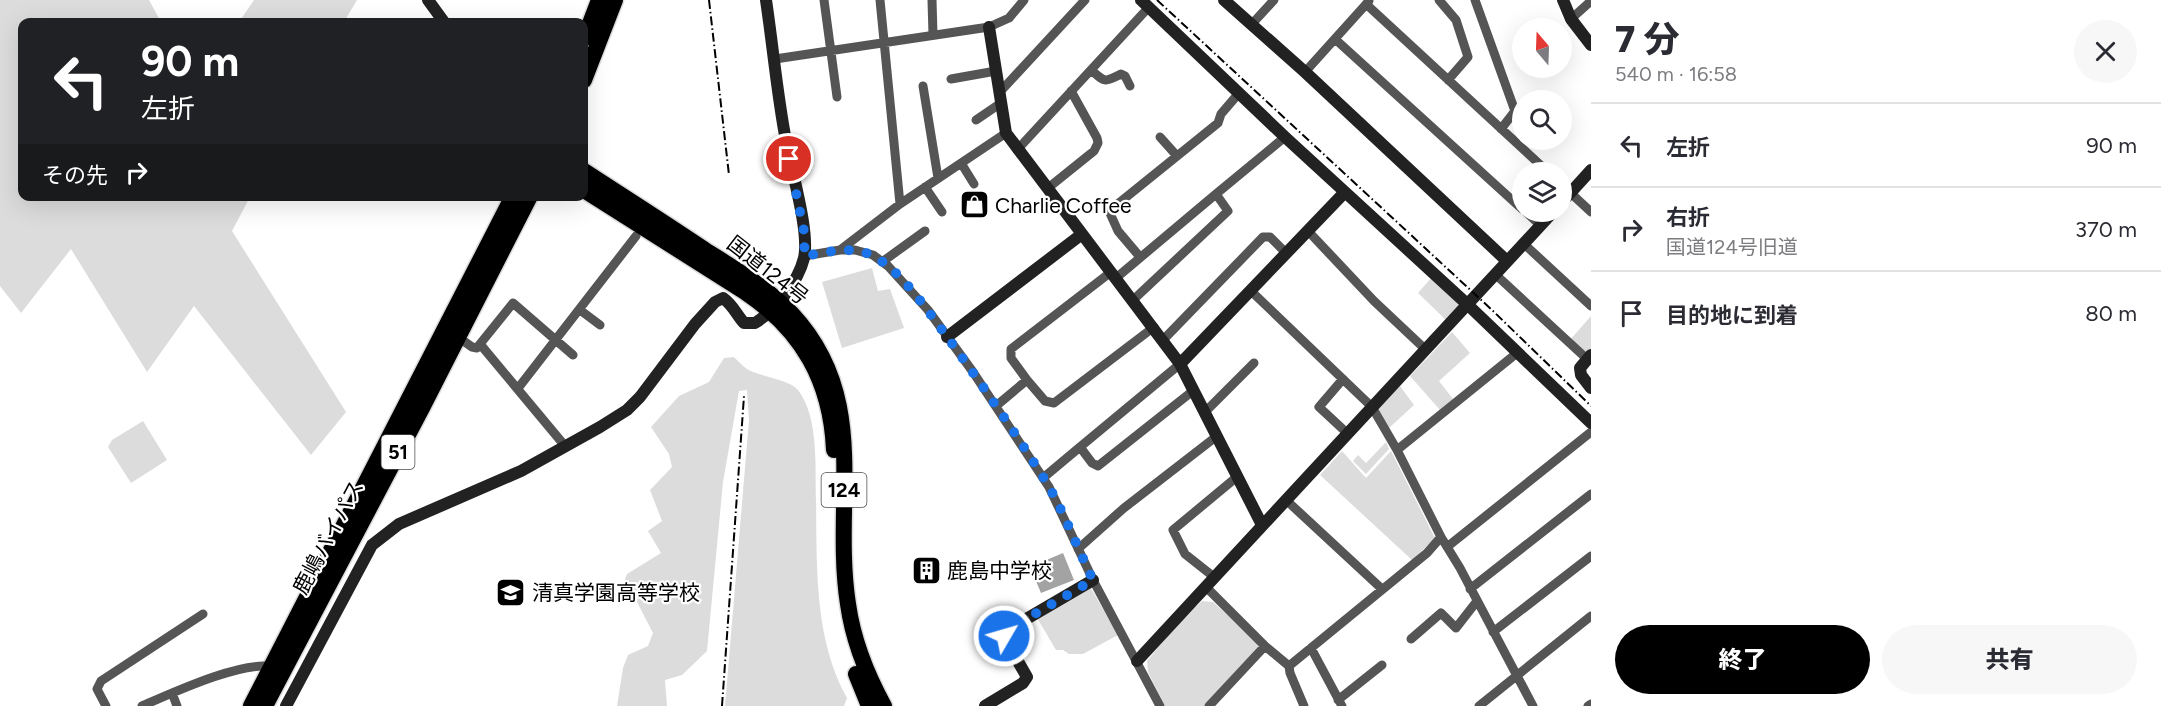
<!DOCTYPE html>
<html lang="ja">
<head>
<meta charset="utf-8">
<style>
  :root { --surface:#fff; --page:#f7f7f7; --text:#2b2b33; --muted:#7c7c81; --line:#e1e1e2; --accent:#000 }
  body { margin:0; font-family:Figtree,"Noto Sans JP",sans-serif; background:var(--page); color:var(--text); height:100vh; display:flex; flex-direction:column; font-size:22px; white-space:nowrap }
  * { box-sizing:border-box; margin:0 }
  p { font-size:20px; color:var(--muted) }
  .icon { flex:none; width:33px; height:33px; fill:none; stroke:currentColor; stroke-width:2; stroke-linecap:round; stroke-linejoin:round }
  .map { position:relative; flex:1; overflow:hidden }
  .sheet { display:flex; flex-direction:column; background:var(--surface); width:570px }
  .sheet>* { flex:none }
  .top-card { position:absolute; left:18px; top:18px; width:570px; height:183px; border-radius:12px; box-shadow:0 6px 24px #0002; background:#202124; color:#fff; overflow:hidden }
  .needle { width:39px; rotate:341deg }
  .buttons { position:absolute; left:1512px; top:18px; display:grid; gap:12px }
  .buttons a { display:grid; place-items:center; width:60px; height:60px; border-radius:50%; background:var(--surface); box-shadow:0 6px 24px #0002; font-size:30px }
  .pin { position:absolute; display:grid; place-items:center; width:51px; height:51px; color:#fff; margin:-26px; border:3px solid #fff; border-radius:50%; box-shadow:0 2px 6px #0007 }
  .me { position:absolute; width:66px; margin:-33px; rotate:52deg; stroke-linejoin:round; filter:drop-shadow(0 0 4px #0008) }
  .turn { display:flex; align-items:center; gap:21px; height:126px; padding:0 24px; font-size:27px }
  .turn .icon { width:78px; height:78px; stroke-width:2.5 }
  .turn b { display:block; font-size:42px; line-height:51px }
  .then { display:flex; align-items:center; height:57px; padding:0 24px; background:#0003; gap:12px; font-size:22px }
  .round { display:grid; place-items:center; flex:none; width:63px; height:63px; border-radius:32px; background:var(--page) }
  .head { display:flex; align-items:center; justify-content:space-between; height:102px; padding:0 24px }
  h1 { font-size:36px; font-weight:800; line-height:45px }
  .button { display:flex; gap:12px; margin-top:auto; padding:12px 24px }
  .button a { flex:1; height:69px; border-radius:36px; background:var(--accent); color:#fff; font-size:24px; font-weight:800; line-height:69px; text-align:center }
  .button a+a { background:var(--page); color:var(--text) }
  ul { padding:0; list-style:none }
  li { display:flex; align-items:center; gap:18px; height:84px; padding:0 24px; border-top:2px solid var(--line) }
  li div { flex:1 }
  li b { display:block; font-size:22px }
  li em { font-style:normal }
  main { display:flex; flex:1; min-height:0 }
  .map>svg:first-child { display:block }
  .green { fill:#dcdcdc }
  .water { fill:#a3a3a3 }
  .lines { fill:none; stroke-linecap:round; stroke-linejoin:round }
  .highway-casing { stroke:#dbdbdb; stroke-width:19 }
  .street { stroke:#555; stroke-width:9 }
  .secondary { stroke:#222; stroke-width:12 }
  .highway { stroke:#000; stroke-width:16 }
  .rail { stroke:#000; stroke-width:2; stroke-dasharray:9 3 1.5 3; stroke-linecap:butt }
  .route { stroke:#1a73e8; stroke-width:10; stroke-dasharray:0 18 }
  .labels { text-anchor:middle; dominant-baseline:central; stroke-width:4.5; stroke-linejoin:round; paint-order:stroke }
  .shield { fill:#fff; stroke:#4c4c4c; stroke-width:1.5 }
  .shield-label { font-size:20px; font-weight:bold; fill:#000 }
  .poi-label { font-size:21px; fill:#000; stroke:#fff; text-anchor:start }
  .street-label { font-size:21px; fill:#000; stroke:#fff }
</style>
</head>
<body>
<main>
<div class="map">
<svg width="1591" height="706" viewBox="0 0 1591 706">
  <rect width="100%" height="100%" fill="#fff"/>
  <path class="green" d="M0,0H149L161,22H22V196L250,197L232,231L346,412L311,455L194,306L147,372L71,249L21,313L0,286Z
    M254,0H357L344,22H239Z
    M872,268L878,291L890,289L904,328L842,348L822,282Z
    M1432,277L1461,302L1460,307L1447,321L1418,293Z
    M1591,316V353L1587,358L1569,341Z
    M1452,332L1470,353L1439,381L1453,399L1440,410L1410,376Z
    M734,357C738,361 743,366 747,369C760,377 789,379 798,390C819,417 815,468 816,501C817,567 814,639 847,698L844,706H725L749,420L747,390L739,391L723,482L707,651L682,675L665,680L667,706H617L623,668L628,655L648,646L653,633L625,579L627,574L661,553L648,531L662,521L650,490L672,467L669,454L651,427L679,396L709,382L724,358Z
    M1400,386L1414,405L1389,428L1376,409Z
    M143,421L167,460L131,483L108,447L112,440Z
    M1386,442L1389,449L1366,474L1353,461L1358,455L1366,463Z
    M1342,451L1366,478L1391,451L1435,538L1412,560L1320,475Z
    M1089,585L1118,635L1083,654H1069L1063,650H1056L1036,616Z
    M1202,601L1213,602L1261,645L1205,706H1165L1148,672L1147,661L1174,628Z"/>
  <path class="water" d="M1063,553L1074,580L1041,593L1030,567Z"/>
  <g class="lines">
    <defs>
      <path id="highway" d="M584,39L599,0
        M584,80L615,0
        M584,171C624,197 665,223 705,250C735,269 768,288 792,314C872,400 832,501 848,604C853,640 867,675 884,706
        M584,190L745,292C802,330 831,381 834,450
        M856,674L869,706
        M251,706L513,196
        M265,706L422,408L530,196"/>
    </defs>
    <use href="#highway" class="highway-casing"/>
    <path class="street" d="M824,0L837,97
      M880,0L900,204
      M932,0L933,35
      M1439,0L1456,20L1468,57L1448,80
      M1475,0L1515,111L1501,129
      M1366,4L1548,172
      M1571,19L1591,1
      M1251,25L1274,0
      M1335,39L1522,209
      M775,59L989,27L1009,18L1024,0
      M1091,70C1105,82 1104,83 1121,74L1125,76L1130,86
      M1305,72L1369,1
      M951,79L996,71
      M923,86L938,178
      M999,93L1085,0
      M976,120L1001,103
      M1160,137L1177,156
      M1017,150L1149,7
      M961,163L974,184
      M1562,185L1591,212
      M925,187L942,212
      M1048,188L1094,151L1098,143L1097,138L1071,91
      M1526,212L1540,225
      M1308,231L1374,301L1425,349
      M1523,243L1591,306
      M840,250L900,204L1006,133
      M804,256L840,250H855L873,255L888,266L928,310L973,372L1049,487L1093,580L1160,706
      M1140,257L1118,231L1109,211L1218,123L1221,114L1239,93
      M882,262L925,231
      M1111,272L1011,349V358L1027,380L1045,401L1054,403L1154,327
      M1495,274L1587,359
      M1116,278L1216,194
      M1251,291L1372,407L1397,450L1441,537L1427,553L1289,666L1290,673L1304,706
      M1132,301L1228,211L1216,194L1285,137
      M580,310L600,325
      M458,337L472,347L477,348L480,344
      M1163,340L1263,237H1270L1286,253
      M1343,379L1319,407L1347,433
      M519,387L636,236
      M996,406L1027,380
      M1205,412L1254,363
      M565,446L480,344L513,303L573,355
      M1080,447L1180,364
      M1397,450L1517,353
      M1043,478L1080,447L1092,463L1098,466L1194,390
      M1286,500L1382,589
      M1441,537L1460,568L1533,706
      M1447,547L1591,432
      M1078,549L1124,508L1217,436
      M1214,577L1185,554L1173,530L1238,476
      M1206,587L1265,646L1289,666
      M1470,589L1591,494
      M1493,632L1591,556
      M1411,639L1441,613L1456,628L1477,601
      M1311,648L1342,706
      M172,693L177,706
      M1338,700L1382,665
      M106,706L97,689L101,681L203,614
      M142,706C170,694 243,660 272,667
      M1209,706L1265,646
      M1479,706L1591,616
      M1588,706L1591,704"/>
    <path class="secondary" d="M428,0L444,22
      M1141,0L1285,137L1467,304L1591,423
      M1224,0L1305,72L1507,261
      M1563,0L1571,19L1591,45
      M989,27L1006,133L1180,364L1262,525
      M1562,202L1591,170
      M947,337L1082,234
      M1591,355L1580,368L1581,375L1591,388
      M1180,364L1345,192
      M1137,661L1553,212
      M286,706L372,545L399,524L521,471L600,427L627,410L640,397L695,324L715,302L723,298C733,305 736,314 744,323H755C776,310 798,282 804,258C810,232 791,169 786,141C777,94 773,47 766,0
      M985,706L1023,683L1027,677L1004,637V632L1093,580"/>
    <use href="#highway" class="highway"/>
    <path class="rail" d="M709,0L729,175
      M1157,0L1492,310L1591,406
      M722,706L744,396"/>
  </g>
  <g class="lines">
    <path class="route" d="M789,159L805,236L804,256C826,253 850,245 871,255C900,268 929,313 948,338C983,386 1017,435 1048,485C1065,515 1078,549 1093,580L1004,632V636"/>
  </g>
  <defs>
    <symbol id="shop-square" viewBox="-11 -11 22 22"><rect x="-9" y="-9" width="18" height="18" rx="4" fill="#000" stroke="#fff"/><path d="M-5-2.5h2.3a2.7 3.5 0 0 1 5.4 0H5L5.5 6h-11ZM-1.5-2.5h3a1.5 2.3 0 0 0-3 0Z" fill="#fff"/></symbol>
    <symbol id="building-square" viewBox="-11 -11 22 22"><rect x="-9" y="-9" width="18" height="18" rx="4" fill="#000" stroke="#fff"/><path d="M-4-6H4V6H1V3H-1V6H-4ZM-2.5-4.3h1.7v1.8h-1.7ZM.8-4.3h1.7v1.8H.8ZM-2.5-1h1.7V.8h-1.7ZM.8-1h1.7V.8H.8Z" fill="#fff"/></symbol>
    <symbol id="school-square" viewBox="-11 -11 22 22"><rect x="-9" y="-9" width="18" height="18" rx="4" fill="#000" stroke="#fff"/><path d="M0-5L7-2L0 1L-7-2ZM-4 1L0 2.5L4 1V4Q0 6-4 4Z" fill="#fff"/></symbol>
  </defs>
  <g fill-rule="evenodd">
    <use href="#shop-square" x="958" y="188" width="33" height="33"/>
    <use href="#building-square" x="910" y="554" width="33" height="33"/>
    <use href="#school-square" x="494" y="576" width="33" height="33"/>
  </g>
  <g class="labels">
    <g class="shield">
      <rect x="381.5" y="435" width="33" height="34" rx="4.5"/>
      <rect x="821.5" y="473" width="45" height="34" rx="4.5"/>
    </g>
    <g class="shield-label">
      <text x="398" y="452">51</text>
      <text x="844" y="490">124</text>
    </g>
    <g class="poi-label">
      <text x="995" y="205">Charlie Coffee</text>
      <text x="947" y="570">鹿島中学校</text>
      <text x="532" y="592">清真学園高等学校</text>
    </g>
    <g class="street-label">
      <text transform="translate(768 270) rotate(38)">国道124号</text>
      <text transform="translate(328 537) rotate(-62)">鹿嶋バイパス</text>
    </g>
  </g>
</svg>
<div class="buttons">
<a><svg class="needle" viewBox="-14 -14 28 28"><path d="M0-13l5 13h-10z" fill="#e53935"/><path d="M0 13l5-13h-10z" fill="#7c7c81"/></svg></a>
<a><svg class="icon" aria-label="search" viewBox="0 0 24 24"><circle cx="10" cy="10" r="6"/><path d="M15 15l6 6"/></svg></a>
<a><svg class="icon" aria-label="layers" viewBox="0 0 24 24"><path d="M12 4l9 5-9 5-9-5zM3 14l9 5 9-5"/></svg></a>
</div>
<div class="pin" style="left:789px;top:159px;background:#d93025"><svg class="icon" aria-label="arrive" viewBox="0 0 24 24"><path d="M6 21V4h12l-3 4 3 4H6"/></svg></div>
<svg class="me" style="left:1004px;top:636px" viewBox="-20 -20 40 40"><circle r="17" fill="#1a73e8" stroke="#fff" stroke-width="3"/><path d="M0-11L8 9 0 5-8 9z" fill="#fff"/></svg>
<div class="top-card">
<div class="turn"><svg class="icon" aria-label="left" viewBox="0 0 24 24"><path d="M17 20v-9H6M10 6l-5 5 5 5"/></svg><div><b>90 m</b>左折</div></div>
<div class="then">その先<svg class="icon" aria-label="right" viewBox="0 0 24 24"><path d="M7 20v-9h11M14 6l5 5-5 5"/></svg></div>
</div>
</div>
<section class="sheet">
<div class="head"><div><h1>7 分</h1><p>540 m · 16:58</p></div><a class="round"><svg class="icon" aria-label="close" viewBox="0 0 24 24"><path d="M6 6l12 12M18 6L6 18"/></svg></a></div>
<ul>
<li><svg class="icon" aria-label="left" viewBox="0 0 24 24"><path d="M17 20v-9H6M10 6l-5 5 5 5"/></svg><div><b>左折</b></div><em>90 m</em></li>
<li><svg class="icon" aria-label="right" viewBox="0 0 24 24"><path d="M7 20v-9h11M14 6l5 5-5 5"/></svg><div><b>右折</b><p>国道124号旧道</p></div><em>370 m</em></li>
<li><svg class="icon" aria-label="arrive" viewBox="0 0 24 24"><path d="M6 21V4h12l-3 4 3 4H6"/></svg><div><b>目的地に到着</b></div><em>80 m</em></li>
</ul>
<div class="button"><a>終了</a><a>共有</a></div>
</section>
</main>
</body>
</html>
